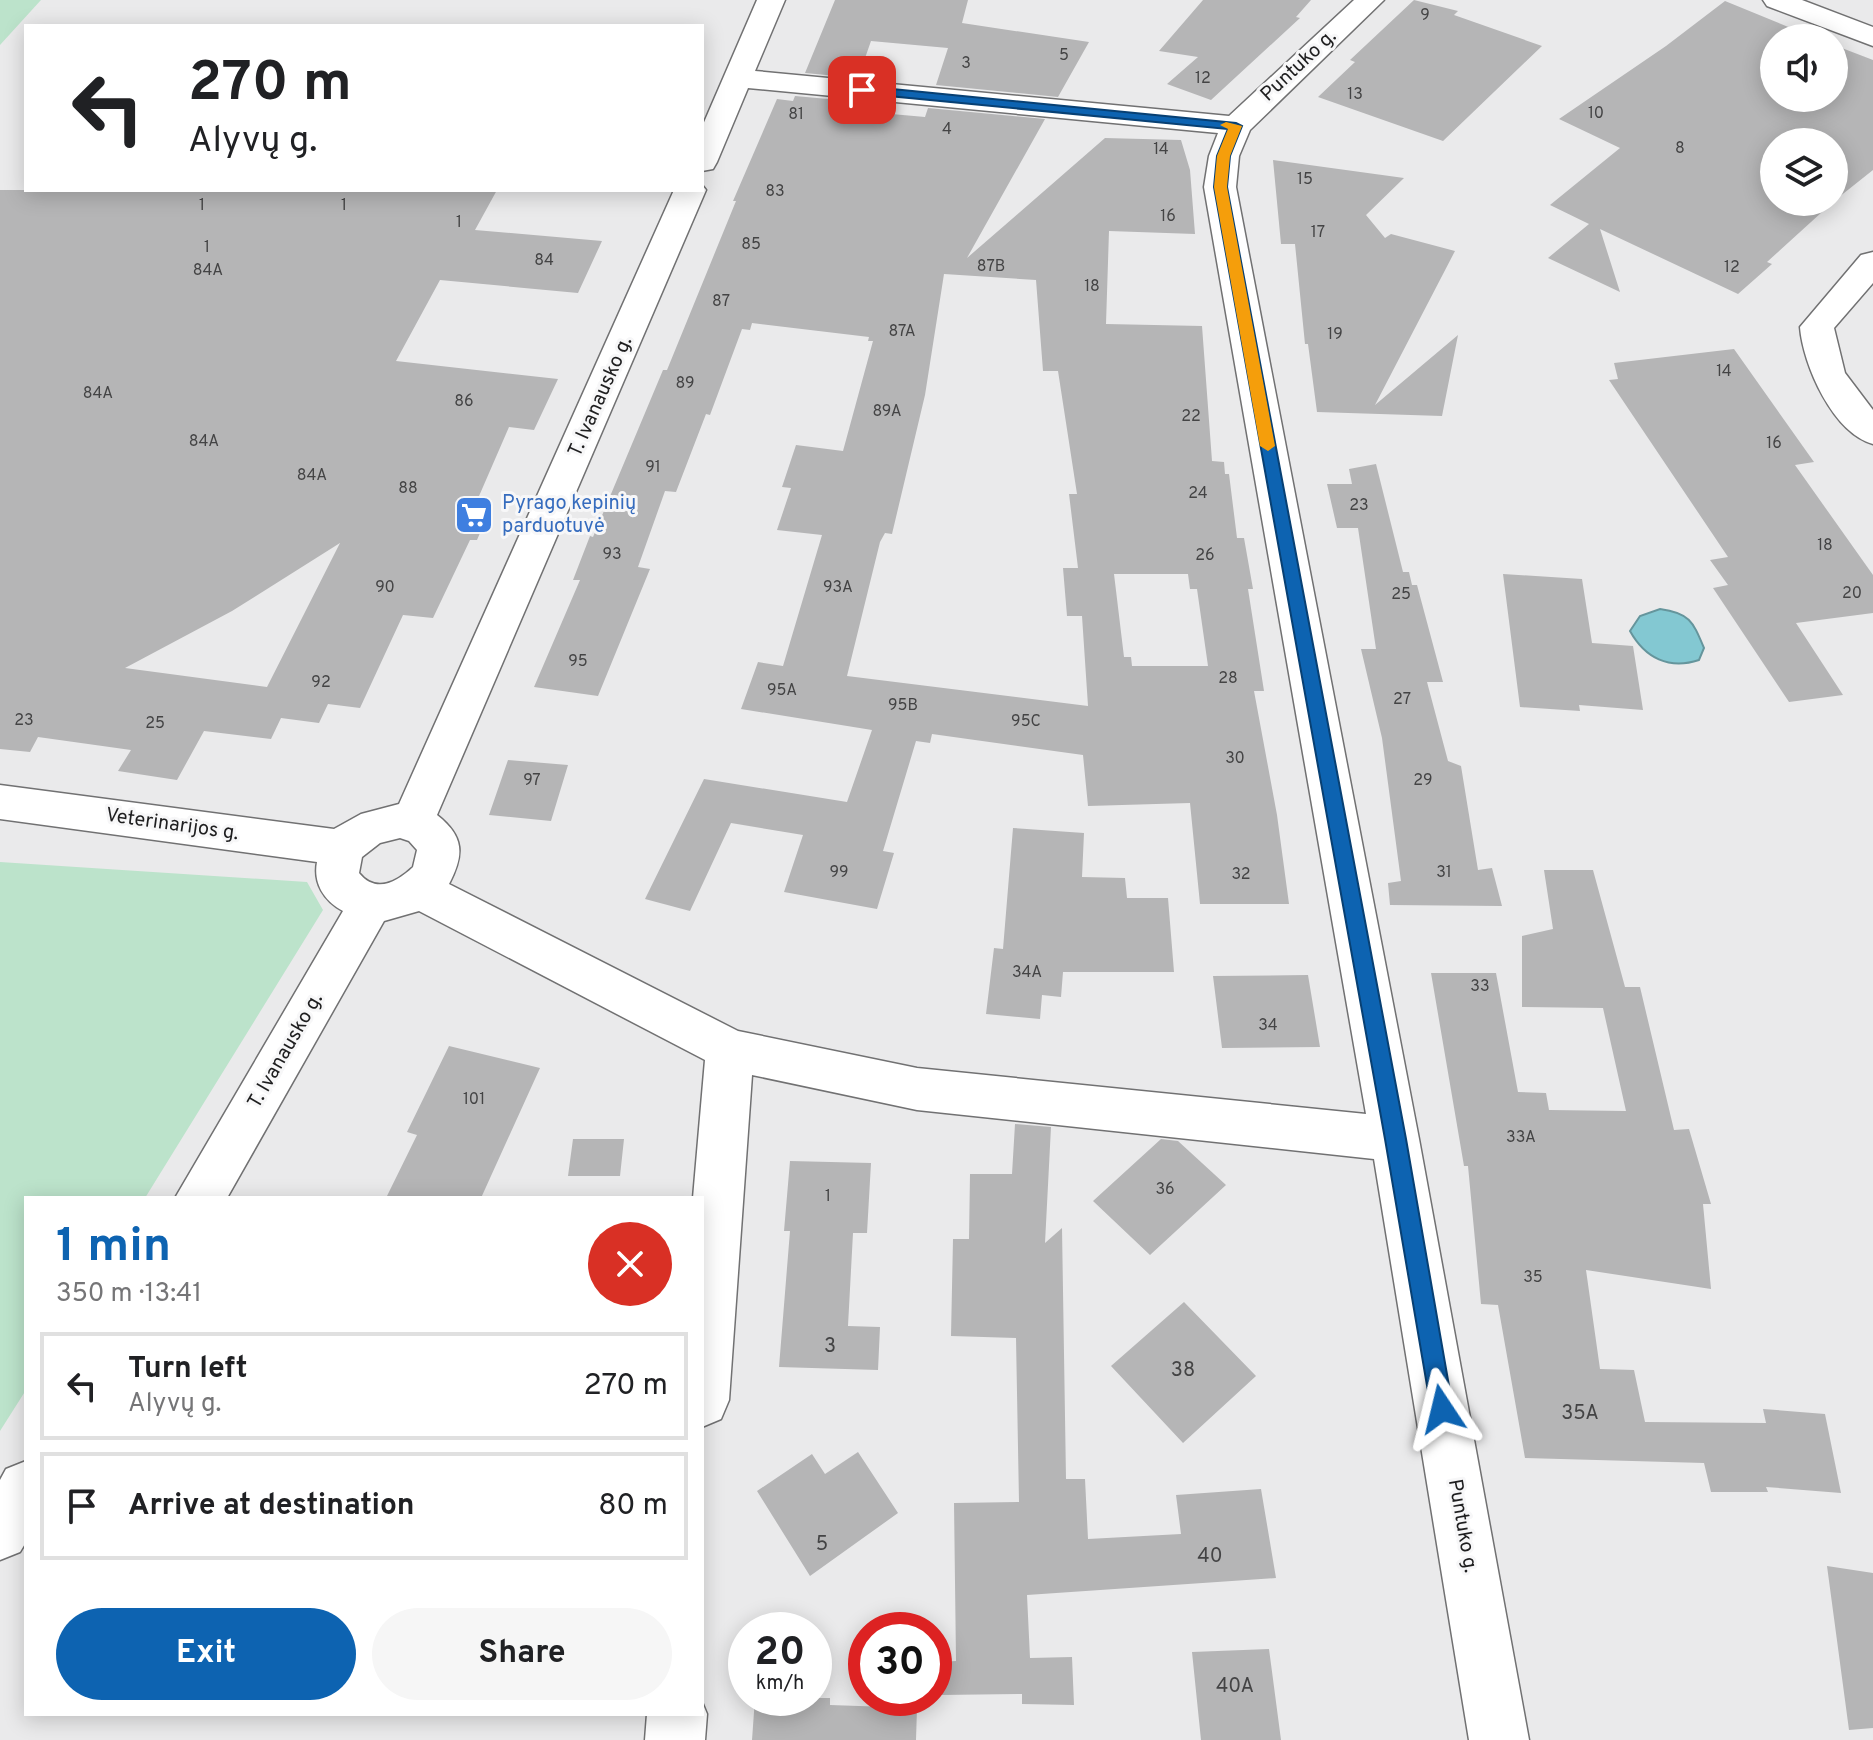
<!DOCTYPE html>
<html lang="en">
<head>
<meta charset="utf-8">
<style>
  :root { --surface:#fff; --page:#f6f6f6; --text:#202124; --muted:#757577; --line:#e0e0e0; --accent:#0d63b1 }
  body { margin:0; font-family:Overpass,sans-serif; background:var(--page); color:var(--text); height:100vh; display:flex; flex-direction:column; font-size:30px; white-space:nowrap }
  * { box-sizing:border-box; margin:0 }
  p { font-size:26px; color:var(--muted) }
  .icon { flex:none; width:44px; height:44px; fill:none; stroke:currentColor; stroke-width:2; stroke-linecap:round; stroke-linejoin:round }
  .map { position:relative; flex:1; overflow:hidden }
  .details { position:absolute; left:24px; top:1196px; width:680px; height:520px; display:flex; flex-direction:column; background:var(--surface); border-radius:0px; box-shadow:0 4px 20px #0003 }
  .details>* { flex:none }
  .guide { position:absolute; left:24px; top:24px; width:680px; height:168px; border-radius:0px; box-shadow:0 4px 20px #0003; background:#fff; color:var(--text); overflow:hidden }
  .tools { position:absolute; left:1760px; top:24px; display:grid; gap:16px }
  .tools a { display:grid; place-items:center; width:88px; height:88px; border-radius:50%; background:var(--surface); box-shadow:0 4px 20px #0003; font-size:40px }
  .speed { position:absolute; left:728px; top:1612px; display:flex; gap:16px; font-size:40px; font-weight:700; text-align:center }
  .speed>* { display:grid; place-content:center; width:104px; height:104px; border-radius:50%; background:var(--surface); box-shadow:0 4px 20px #0003; line-height:1 }
  .speed small { font-size:20px; font-weight:400 }
  .speed .limit { border:12px solid #d22; background:#fff; color:#111 }
  .pin { position:absolute; display:grid; place-items:center; width:68px; height:68px; color:#fff; margin:-34px; border-radius:16px; box-shadow:0 4px 12px #0006 }
  .me { position:absolute; width:88px; margin:-44px; rotate:350deg; stroke-linejoin:round; filter:drop-shadow(0 0 6px #0008) }
  .turn { display:flex; align-items:center; gap:28px; height:168px; padding:0 32px; font-size:36px }
  .turn .icon { width:104px; height:104px; stroke-width:2.5 }
  .turn b { display:block; font-size:56px; line-height:68px }
  .round { display:grid; place-items:center; flex:none; width:84px; height:84px; border-radius:42px; background:var(--page) }
  .headline { display:flex; align-items:center; justify-content:space-between; height:136px; padding:0 32px }
  h1 { font-size:48px; font-weight:700; line-height:60px; color:var(--accent) }
  .cta { display:flex; gap:16px; margin-top:auto; padding:16px 32px }
  .cta a { flex:1; height:92px; border-radius:48px; background:var(--accent); color:#fff; font-size:32px; font-weight:700; line-height:92px; text-align:center }
  .cta a+a { background:var(--page); color:var(--text) }
  ul { padding:0; list-style:none }
  li { display:flex; align-items:center; gap:24px; height:108px; margin:0 16px 12px; padding:0 16px; border:4px solid var(--line); border-radius:0px }
  li div { flex:1 }
  li b { display:block; font-size:30px }
  li em { font-style:normal }
  .map>svg:first-child { display:block }
  .green { fill:#bce3cb }
  .water { fill:#83c8d2; stroke:#65959c; stroke-width:2 }
  .building { fill:#b5b5b6; fill-rule:evenodd }
  .lines { fill:none; stroke-linecap:round; stroke-linejoin:round }
  .minor-casing { stroke:#717172; stroke-width:3 }
  .minor { fill:#fff; fill-rule:evenodd }
  .route { fill:#0d63b1; stroke:#084073; stroke-width:2 }
  .slow { fill:#f59e0b }
  .labels { text-anchor:middle; dominant-baseline:central; stroke-width:6; stroke-linejoin:round; paint-order:stroke }
  .number-label { font-size:16px; fill:#444445 }
  .street-label { font-size:20px; fill:#1e1e1f; stroke:#f7f7f8 }
  .shop-label { font-size:20px; fill:#366cbe; stroke:#f7f7f8; text-anchor:start }
  .near-number-label { font-size:20px; fill:#444445 }
</style>
</head>
<body>
<div class="map">
<svg width="1873" height="1740" viewBox="0 0 1873 1740">
  <rect width="100%" height="100%" fill="#eaeaeb"/>
  <path class="green" d="M0,0H41L0,45Z
    M0,862L307,882L323,910L145,1198H26V1390L0,1431Z"/>
  <path class="water" d="M1660,609C1690,613 1693,622 1704,648L1699,660C1669,670 1645,658 1630,631L1640,616Z"/>
  <path class="building" d="M835,0H968L962,23L1089,42L1058,97L936,85L948,48L871,41L858,78L805,73Z
    M1203,0H1311L1296,17L1300,18L1211,100L1167,84L1198,57L1159,51Z
    M1414,0L1458,11L1454,15L1542,46L1443,141L1318,97L1355,62L1350,60Z
    M1725,1L1815,38H1774V98H1834V45L1873,60V170L1834,201V142H1774V202H1833L1767,262L1772,264L1738,294L1600,229L1620,292L1548,258L1589,224L1550,205L1620,148L1559,119L1666,46Z
    M795,96L850,101L847,110L925,117L928,108L1045,119L967,258L1105,138L1181,140L1190,170L1195,234L1109,231L1106,324L1202,326L1212,461L1224,462L1225,474H1229L1237,538H1244L1253,589H1248L1264,691H1254L1277,815L1289,904H1200L1190,803L1088,806L1083,755L932,734L930,743L916,741L883,851L894,853L877,909L784,892L803,835L731,823L690,911L645,899L704,779L847,802L872,730L741,709L758,662L783,666L822,535L777,530L791,488L782,487L796,445L843,451L873,341H868L869,337L752,323L750,330L742,329L710,415L706,414L676,492L665,491L638,567L650,569L598,696L534,687L580,580H573L590,536L593,537L663,370H667L736,201H733L777,99L793,101ZM944,274L1036,280L1043,371H1058L1077,494H1069L1078,568H1063L1067,616H1082L1088,706L847,676L880,542L885,533L892,534L925,395ZM1114,574H1188L1190,589H1197L1208,666H1132L1131,657H1124Z
    M1273,160L1404,178L1366,215L1385,238L1391,234L1455,251L1375,405L1458,335L1442,416L1317,412L1308,344H1305L1295,244H1281Z
    M0,190H497L475,230L602,241L578,293L440,280L396,361L558,379L534,430L509,427L476,503L492,505L477,540H470L433,618L403,615L360,708L328,704L319,723L281,718L271,739L204,731L177,780L118,771L131,750L38,737L30,752L0,749ZM340,543L267,687L125,668L232,611Z
    M1734,349L1814,462L1795,465L1873,575V613L1796,623L1843,695L1789,702L1713,588L1728,585L1710,560L1728,557L1609,380L1618,379L1614,363Z
    M1376,464L1403,572H1409L1412,585H1417L1443,682H1427L1448,761L1461,766L1478,870L1492,868L1502,906L1390,905L1388,883L1401,881L1382,738L1361,649H1376L1358,528H1337L1327,484H1352L1349,469Z
    M1503,574L1582,579L1592,643L1633,646L1643,710L1579,705L1580,711L1520,707Z
    M508,760L568,765L551,821L489,815Z
    M1013,828L1084,833L1082,877L1125,878L1127,898H1168L1174,972H1063L1061,997L1042,995L1040,1019L986,1014L994,948L1003,949Z
    M1544,870H1593L1625,987H1640L1674,1130L1689,1129L1711,1204H1703L1711,1289L1586,1270L1600,1369L1634,1370L1645,1422L1766,1423L1763,1409L1825,1414L1841,1493L1766,1487L1768,1492H1711L1704,1463L1525,1458L1498,1305L1481,1304L1468,1166H1464L1431,973H1496L1518,1092L1546,1093L1549,1110L1626,1111L1603,1008L1522,1007V936L1553,929Z
    M1308,975L1320,1047L1222,1048L1213,976Z
    M449,1046L540,1068L481,1198H386L417,1135L407,1132Z
    M1015,1124L1051,1127L1045,1243L1062,1228L1066,1479H1085L1088,1539L1181,1534L1176,1495L1261,1489L1276,1578L1027,1595L1030,1658L1072,1657L1074,1705L1022,1704V1694L940,1695L939,1662L956,1661L954,1503L1019,1502L1016,1338L951,1336L953,1239H969L970,1174H1012Z
    M573,1139H624L620,1176H568Z
    M1161,1139L1178,1141L1226,1185L1150,1255L1093,1201Z
    M790,1161L871,1163L867,1233H853L848,1326L880,1327L878,1370L779,1367L790,1231H784Z
    M1184,1302L1256,1376L1183,1443L1111,1366Z
    M858,1452L898,1513L810,1576L757,1491L812,1454L825,1474Z
    M1827,1566L1873,1573V1728L1849,1730Z
    M1269,1649L1281,1740H1201L1192,1652Z
    M755,1698H830V1705L917,1708L916,1740H752Z"/>
  <g class="lines">
    <defs>
      <path id="minor" d="M757,0H785L755,71L1229,116L1354,0H1384L1250,130L1239,156L1236,187L1419,1139L1529,1740H1469L1374,1159L917,1110L752,1075L729,1400L721,1419L702,1427V1198H693L705,1060L419,911L384,921L227,1198H175L343,911C324,901 313,883 317,862L0,819V785L334,829L361,814L399,804L674,190H702V185L706,190L437,815C465,837 464,855 449,884L738,1031L917,1068L1366,1114L1204,187L1209,156L1218,133L748,88L717,162L713,169L702,171V127ZM400,838L409,841L417,850L413,867C397,882 376,894 359,873L362,857L380,843Z
        M1763,0H1802L1873,27V46L1767,6Z
        M1873,252V283L1834,328L1845,373L1873,410V444C1833,433 1803,365 1800,327L1861,255Z
        M26,1461V1542L20,1552L0,1560V1480L6,1469Z
        M702,1702L707,1714L705,1740H645L647,1714H702Z"/>
    </defs>
    <use href="#minor" class="minor-casing"/>
    <use href="#minor" class="minor"/>
  </g>
  <path class="route" d="M862,86L1236,123L1242,126L1230,156L1227,187L1406,1139L1453,1409L1450,1417L1442,1420L1434,1417L1431,1409L1385,1139L1214,187L1217,156L1228,129L858,93V87Z"/>
  <path class="slow" d="M1226,122L1242,126L1230,156L1227,187L1275,446L1268,451L1260,446L1214,187L1217,156L1228,129L1220,125Z"/>
  <defs>
    <symbol id="supermarket-square" viewBox="-11 -11 22 22"><rect x="-9" y="-9" width="18" height="18" rx="4" fill="#3f7fe0" stroke="#f7f7f8"/><path d="M-6-5.5h2.5l.6 2H6L4.5 2H-2.5L-4.4-4H-6ZM-1.5 3.2a1.3 1.3 0 1 0 .1 0ZM3 3.2a1.3 1.3 0 1 0 .1 0Z" fill="#fff"/></symbol>
  </defs>
  <g fill-rule="evenodd">
    <use href="#supermarket-square" x="452" y="493" width="44" height="44"/>
  </g>
  <g class="labels">
    <g class="number-label">
      <text x="1425" y="16">9</text>
      <text x="1064" y="56">5</text>
      <text x="966" y="64">3</text>
      <text x="1203" y="79">12</text>
      <text x="1355" y="95">13</text>
      <text x="1596" y="114">10</text>
      <text x="796" y="115">81</text>
      <text x="947" y="130">4</text>
      <text x="1680" y="149">8</text>
      <text x="1161" y="150">14</text>
      <text x="1305" y="180">15</text>
      <text x="775" y="192">83</text>
      <text x="202" y="206">1</text>
      <text x="344" y="206">1</text>
      <text x="1168" y="217">16</text>
      <text x="459" y="223">1</text>
      <text x="1318" y="233">17</text>
      <text x="751" y="245">85</text>
      <text x="207" y="248">1</text>
      <text x="544" y="261">84</text>
      <text x="991" y="267">87B</text>
      <text x="1732" y="268">12</text>
      <text x="208" y="271">84A</text>
      <text x="1092" y="287">18</text>
      <text x="721" y="302">87</text>
      <text x="902" y="332">87A</text>
      <text x="1335" y="335">19</text>
      <text x="1724" y="372">14</text>
      <text x="685" y="384">89</text>
      <text x="98" y="394">84A</text>
      <text x="464" y="402">86</text>
      <text x="887" y="412">89A</text>
      <text x="1191" y="417">22</text>
      <text x="204" y="442">84A</text>
      <text x="1774" y="444">16</text>
      <text x="653" y="468">91</text>
      <text x="312" y="476">84A</text>
      <text x="408" y="489">88</text>
      <text x="1198" y="494">24</text>
      <text x="1359" y="506">23</text>
      <text x="1825" y="546">18</text>
      <text x="612" y="555">93</text>
      <text x="1205" y="556">26</text>
      <text x="385" y="588">90</text>
      <text x="838" y="588">93A</text>
      <text x="1852" y="594">20</text>
      <text x="1401" y="595">25</text>
      <text x="578" y="662">95</text>
      <text x="1228" y="679">28</text>
      <text x="321" y="683">92</text>
      <text x="782" y="691">95A</text>
      <text x="1402" y="700">27</text>
      <text x="903" y="706">95B</text>
      <text x="24" y="721">23</text>
      <text x="1026" y="722">95C</text>
      <text x="155" y="724">25</text>
      <text x="1235" y="759">30</text>
      <text x="532" y="781">97</text>
      <text x="1423" y="781">29</text>
      <text x="839" y="873">99</text>
      <text x="1444" y="873">31</text>
      <text x="1241" y="875">32</text>
      <text x="1027" y="973">34A</text>
      <text x="1480" y="987">33</text>
      <text x="1268" y="1026">34</text>
      <text x="474" y="1100">101</text>
      <text x="1521" y="1138">33A</text>
      <text x="1165" y="1190">36</text>
      <text x="828" y="1197">1</text>
      <text x="1533" y="1278">35</text>
    </g>
    <g class="street-label">
      <text transform="translate(1299 66) rotate(-43)">Puntuko g.</text>
      <text transform="translate(601 397) rotate(-66)">T. Ivanausko g.</text>
      <text transform="translate(172 825) rotate(8)">Veterinarijos g.</text>
      <text transform="translate(286 1051) rotate(-60)">T. Ivanausko g.</text>
      <text transform="translate(1462 1526) rotate(80)">Puntuko g.</text>
    </g>
    <g class="shop-label">
      <text x="502" y="504">Pyrago kepinių<tspan x="502" dy="23">parduotuvė</tspan></text>
    </g>
    <g class="near-number-label">
      <text x="830" y="1347">3</text>
      <text x="1183" y="1371">38</text>
      <text x="1580" y="1414">35A</text>
      <text x="822" y="1545">5</text>
      <text x="1210" y="1557">40</text>
      <text x="1235" y="1687">40A</text>
    </g>
  </g>
</svg>
<div class="tools">
<a><svg class="icon" aria-label="sound" viewBox="0 0 24 24"><path d="M4 9h4l5-4v14l-5-4H4zM17 9q2 3 0 6"/></svg></a>
<a><svg class="icon" aria-label="layers" viewBox="0 0 24 24"><path d="M12 4l9 5-9 5-9-5zM3 14l9 5 9-5"/></svg></a>
</div>
<div class="speed"><div>20<small>km/h</small></div><div class="limit">30</div></div>
<div class="pin" style="left:862px;top:90px;background:#d93025"><svg class="icon" aria-label="arrive" viewBox="0 0 24 24"><path d="M6 21V4h12l-3 4 3 4H6"/></svg></div>
<svg class="me" style="left:1442px;top:1409px" viewBox="-20 -20 40 40"><path d="M0-17L14 15 0 8-14 15z" fill="#0d63b1" stroke="#fff" stroke-width="4"/></svg>
<div class="guide">
<div class="turn"><svg class="icon" aria-label="left" viewBox="0 0 24 24"><path d="M17 20v-9H6M10 6l-5 5 5 5"/></svg><div><b>270 m</b>Alyvų g.</div></div>
</div>
<section class="details">
<div class="headline"><div><h1>1 min</h1><p>350 m · 13:41</p></div><a class="round" style="background:#d93025;color:#fff"><svg class="icon" aria-label="close" viewBox="0 0 24 24"><path d="M6 6l12 12M18 6L6 18"/></svg></a></div>
<ul>
<li><svg class="icon" aria-label="left" viewBox="0 0 24 24"><path d="M17 20v-9H6M10 6l-5 5 5 5"/></svg><div><b>Turn left</b><p>Alyvų g.</p></div><em>270 m</em></li>
<li><svg class="icon" aria-label="arrive" viewBox="0 0 24 24"><path d="M6 21V4h12l-3 4 3 4H6"/></svg><div><b>Arrive at destination</b></div><em>80 m</em></li>
</ul>
<div class="cta"><a>Exit</a><a>Share</a></div>
</section>
</div>
</body>
</html>
